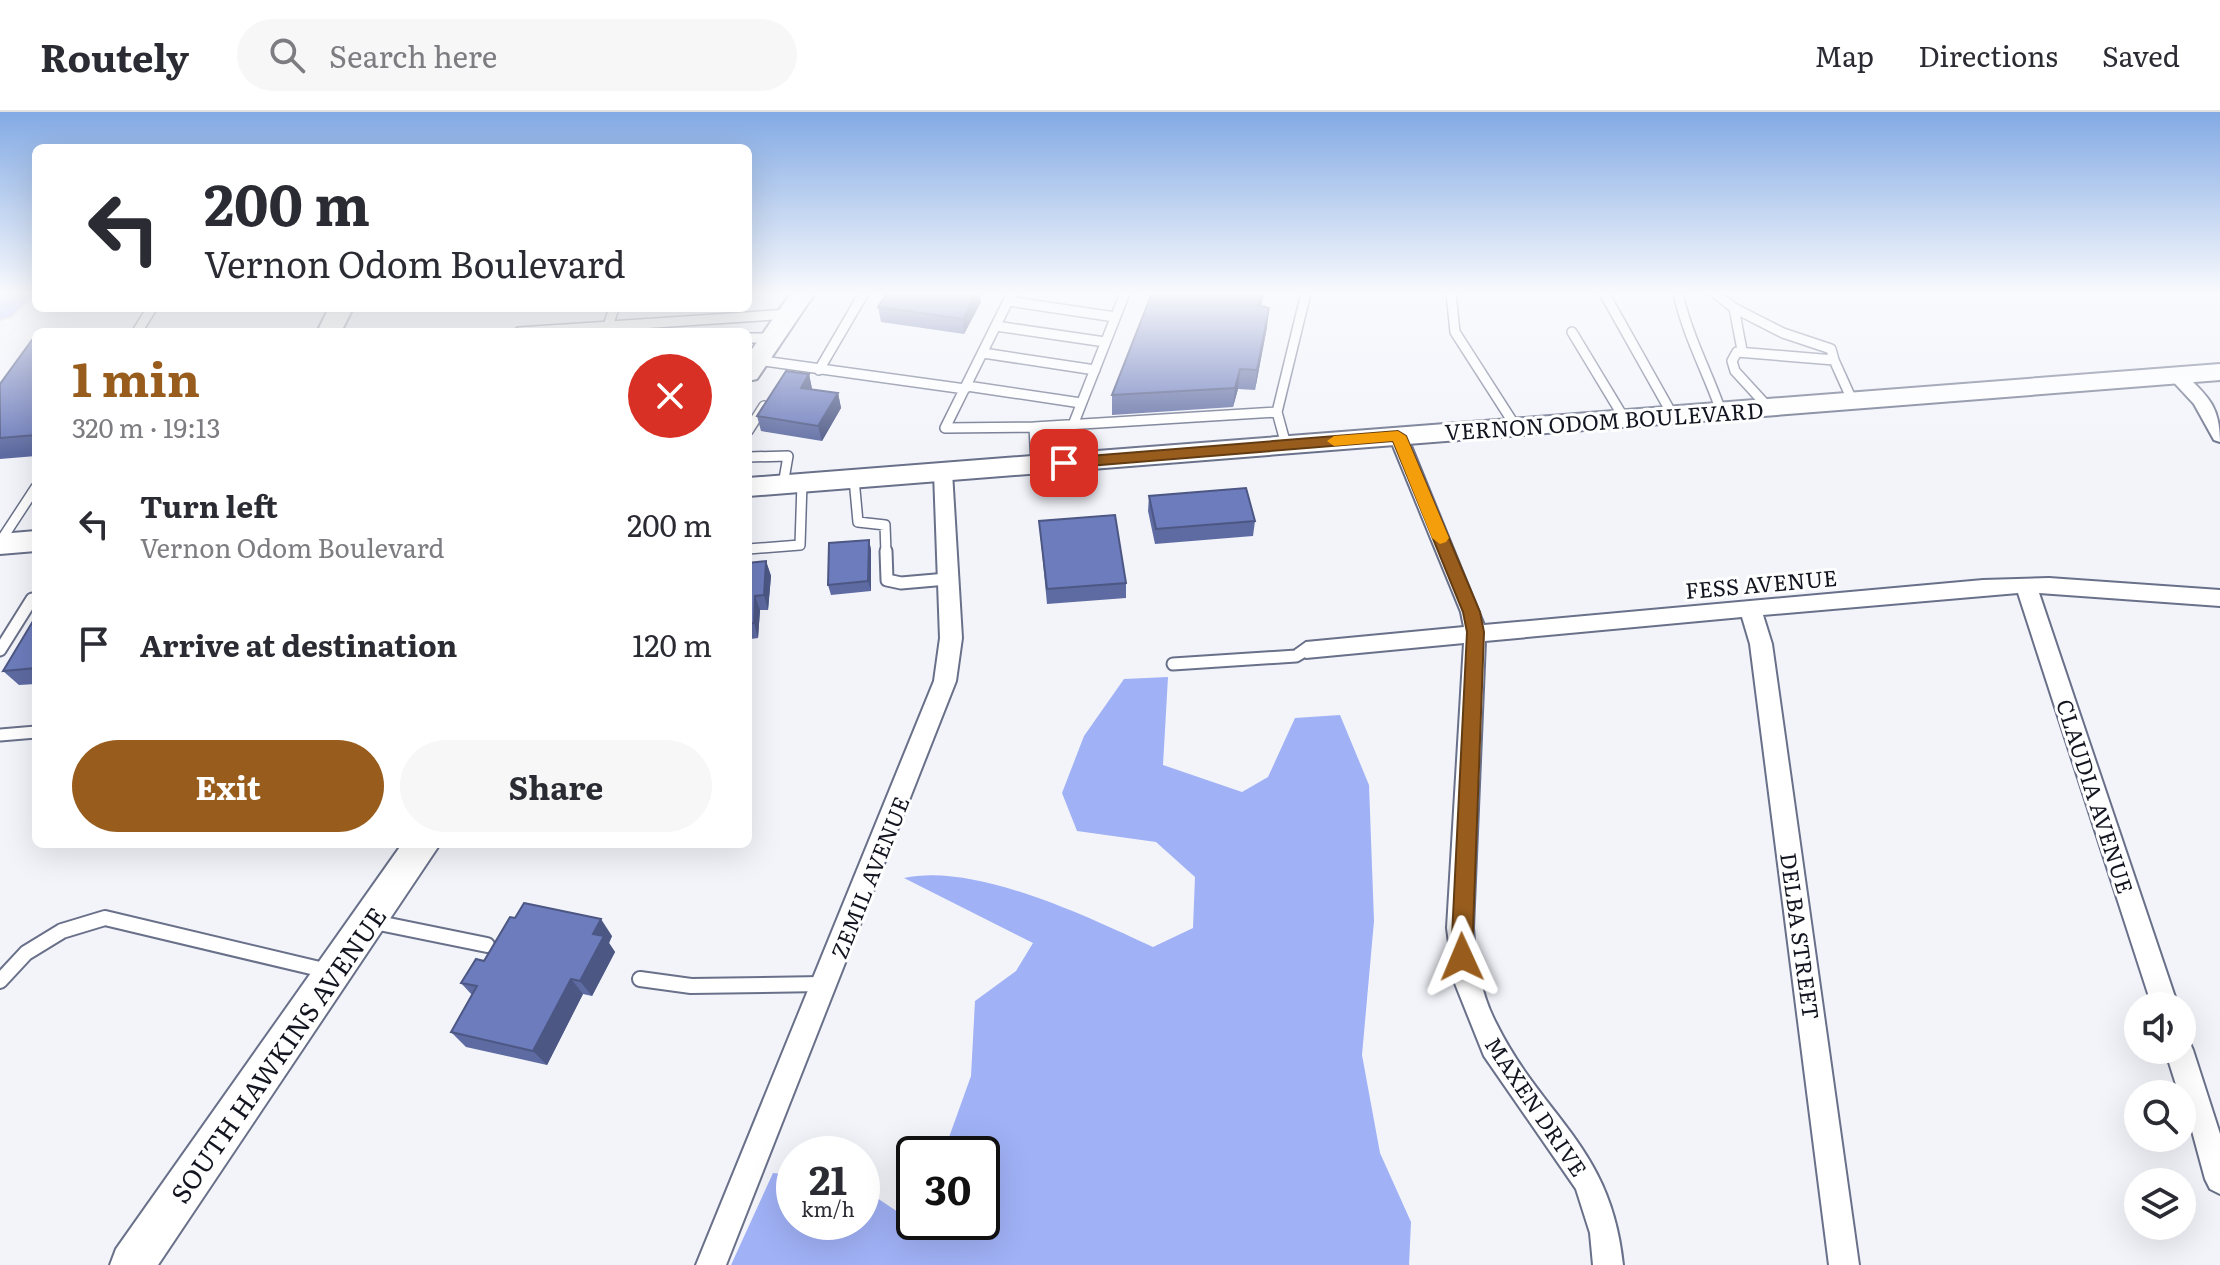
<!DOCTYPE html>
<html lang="en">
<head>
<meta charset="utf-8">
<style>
  :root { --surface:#fff; --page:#f7f7f7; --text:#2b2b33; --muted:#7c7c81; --line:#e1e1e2; --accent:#985d1d }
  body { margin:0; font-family:Literata,serif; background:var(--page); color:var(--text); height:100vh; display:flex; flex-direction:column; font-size:30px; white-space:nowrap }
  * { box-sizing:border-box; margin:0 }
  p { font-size:26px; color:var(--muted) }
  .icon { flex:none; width:44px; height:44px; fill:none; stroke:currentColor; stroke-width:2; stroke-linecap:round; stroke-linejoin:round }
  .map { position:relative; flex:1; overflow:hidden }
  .panel { position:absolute; left:32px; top:216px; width:720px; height:520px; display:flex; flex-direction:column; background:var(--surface); border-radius:12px; box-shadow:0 8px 32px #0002 }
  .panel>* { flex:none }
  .guide { position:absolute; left:32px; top:32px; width:720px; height:168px; border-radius:12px; box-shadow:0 8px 32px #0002; background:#fff; color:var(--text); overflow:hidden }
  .buttons { position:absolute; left:2124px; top:880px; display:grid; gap:16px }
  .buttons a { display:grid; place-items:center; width:72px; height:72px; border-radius:50%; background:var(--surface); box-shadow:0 8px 32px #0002; font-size:40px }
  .speed { position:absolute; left:776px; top:1024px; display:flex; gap:16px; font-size:40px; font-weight:700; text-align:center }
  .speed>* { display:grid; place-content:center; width:104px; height:104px; border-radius:50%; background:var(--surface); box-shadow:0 8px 32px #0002; line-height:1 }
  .speed small { font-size:20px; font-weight:400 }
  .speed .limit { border:4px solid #111; border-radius:12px; background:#fff; color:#111 }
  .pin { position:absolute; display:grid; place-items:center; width:68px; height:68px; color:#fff; margin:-34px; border-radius:16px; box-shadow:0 4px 12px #0006 }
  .me { position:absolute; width:88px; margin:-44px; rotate:359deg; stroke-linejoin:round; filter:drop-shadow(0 0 6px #0008) }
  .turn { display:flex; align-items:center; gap:28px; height:168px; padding:0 40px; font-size:36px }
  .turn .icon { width:104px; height:104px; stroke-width:2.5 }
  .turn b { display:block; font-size:56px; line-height:68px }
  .round { display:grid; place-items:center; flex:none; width:84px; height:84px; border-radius:42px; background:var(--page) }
  .summary { display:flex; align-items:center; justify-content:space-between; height:136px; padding:0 40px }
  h1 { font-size:48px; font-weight:700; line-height:60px; color:var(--accent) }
  .primary-button { display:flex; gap:16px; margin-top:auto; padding:16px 40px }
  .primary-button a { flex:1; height:92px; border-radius:48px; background:var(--accent); color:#fff; font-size:32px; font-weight:700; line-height:92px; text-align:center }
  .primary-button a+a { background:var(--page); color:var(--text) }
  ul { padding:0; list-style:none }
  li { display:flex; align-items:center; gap:24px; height:120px; padding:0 40px }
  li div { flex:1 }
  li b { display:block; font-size:30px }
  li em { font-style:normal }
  header { display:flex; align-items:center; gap:48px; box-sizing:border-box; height:112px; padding:0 40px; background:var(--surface); border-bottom:2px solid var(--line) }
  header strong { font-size:38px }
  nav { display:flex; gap:44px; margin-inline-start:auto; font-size:28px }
  .search { width:560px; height:72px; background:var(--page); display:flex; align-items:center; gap:20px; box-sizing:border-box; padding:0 28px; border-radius:44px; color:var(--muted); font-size:30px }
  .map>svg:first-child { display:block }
  .forest { fill:#a0b1f6 }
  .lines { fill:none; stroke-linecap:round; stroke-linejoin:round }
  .lane-far2-casing { stroke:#697089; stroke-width:12 }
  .lane-far1-casing { stroke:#697089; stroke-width:15 }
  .lane-casing { stroke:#697089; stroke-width:18 }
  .street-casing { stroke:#697089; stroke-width:4 }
  .secondary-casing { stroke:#697089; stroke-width:4 }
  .highway-casing { stroke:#d0d0d2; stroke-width:4 }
  .lane-far2 { stroke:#fff; stroke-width:9 }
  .lane-far1 { stroke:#fff; stroke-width:11 }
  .lane { stroke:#fff; stroke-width:14 }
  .street { fill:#fff; fill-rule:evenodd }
  .secondary { fill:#fff; fill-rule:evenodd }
  .highway { fill:#aebffe; fill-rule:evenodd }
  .wall { fill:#5e6ba2 }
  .shaded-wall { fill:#4c5784 }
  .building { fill:#6d7cbc; stroke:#4c5784; stroke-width:2 }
  .route { fill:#985d1d; stroke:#633c13; stroke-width:2 }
  .slow { fill:#f59e0b }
  .labels { text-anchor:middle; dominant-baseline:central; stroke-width:6; stroke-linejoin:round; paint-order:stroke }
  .street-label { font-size:22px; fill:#131620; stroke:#fff }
  .near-street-label { font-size:26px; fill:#131620; stroke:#fff }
</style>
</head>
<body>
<header>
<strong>Routely</strong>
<div class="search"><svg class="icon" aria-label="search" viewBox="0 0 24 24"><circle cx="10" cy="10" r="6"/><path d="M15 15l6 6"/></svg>Search here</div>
<nav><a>Map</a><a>Directions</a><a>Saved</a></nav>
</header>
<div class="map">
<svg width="2220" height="1153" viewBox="0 0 2220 1153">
  <rect width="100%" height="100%" fill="#f2f4fa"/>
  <path class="forest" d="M1168,565L1163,653L1242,680L1268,665L1295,606L1340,603L1369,673L1374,809L1362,943L1380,1041L1411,1110L1409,1153H731L773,1061L794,1063V1110H862V1076L910,1108L914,1100V1110H982V1042H943L971,964L975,889L1016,859L1033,831L904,766C974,750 1088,805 1153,835L1193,816L1195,765L1156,730L1077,719L1062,681L1084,624L1124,567Z"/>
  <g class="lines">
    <defs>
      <path id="lane-far2" d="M1012,181L945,316L1034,315L1036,353
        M1451,181L1455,220L1516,315
        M1604,181L1672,302
        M1678,181C1687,223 1707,259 1721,299
        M1715,181L1734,196L1742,238
        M1008,189L1115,205
        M1734,196L1783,221L1831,237L1834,248
        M608,214L614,196
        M996,214L1105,230
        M137,220L152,196
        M519,220L789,202
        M1572,220L1624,306
        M748,226H771
        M983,241L1095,258
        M757,248L965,277
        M819,258L864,181
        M967,274L1081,291
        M1768,295L1735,259L1732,249L1737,240L1834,248L1852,288
        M1277,300L1306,181
        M1073,313L1125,181
        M1034,315L1277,300L1286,333
        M748,319L764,294
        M748,345L788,344L783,373
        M854,367L858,410L885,413L886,441
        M0,430L36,375
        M748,437L800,433L802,371"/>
      <path id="lane-far1" d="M886,439L887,468L901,471L947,467
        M0,538L32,487
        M1173,552L1296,544L1306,538
        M0,623L36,620"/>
      <path id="lane" d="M374,810L487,833
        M640,867L691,874L822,872
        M0,869L26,841L62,819L105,806L328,859"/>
      <path id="street" d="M2176,258L2182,259C2207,284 2220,293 2220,330L2214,328L2194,292L2167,263Z
        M1398,318L1407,324L1484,513L1983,468L2049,466L2220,478V494L2039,481L2178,894H2152L2018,481L1763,503L1772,532L1859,1153H1829L1750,532L1742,505L1485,529L1473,816C1475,849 1481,882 1496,911C1543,1006 1611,1034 1623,1153H1593L1590,1121L1576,1077L1484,944L1454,869L1447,816L1464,531L1306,546L1295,538L1306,530L1464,515L1461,500L1389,324Z
        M943,354L952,360L962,526L956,569L726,1153H696L934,569L940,526L934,360Z
        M2182,926L2189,929L2193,938L2220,1022V1082L2210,1077L2205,1067L2182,982H2179L2165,938H2182Z"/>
      <path id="secondary" d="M791,181H815L757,267L748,269V243Z
        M329,196H353L341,220H317Z
        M2220,252V268L748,384V366Z
        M36,419V439L0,442V422Z
        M402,732H440L158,1153H110L116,1137Z"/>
      <path id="highway" d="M34,181L11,204L0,207L1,181Z"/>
    </defs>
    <use href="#lane-far2" class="lane-far2-casing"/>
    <use href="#lane-far1" class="lane-far1-casing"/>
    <use href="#lane" class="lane-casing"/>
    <use href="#street" class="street-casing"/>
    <use href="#secondary" class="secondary-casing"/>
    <use href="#highway" class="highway-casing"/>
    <use href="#lane-far2" class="lane-far2"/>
    <use href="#lane-far1" class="lane-far1"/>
    <use href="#lane" class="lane"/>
    <use href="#street" class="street"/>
    <use href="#secondary" class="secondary"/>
    <use href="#highway" class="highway"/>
  </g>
  <path class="wall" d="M887,181H980L981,190L964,222L881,210L878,195Z
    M1152,181H1265L1261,194L1267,215L1255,278L1238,277L1233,295L1112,303V283Z
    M416,196H447L417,198Z
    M36,228V344L0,347V272Z
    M809,262L812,277L838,281L841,296L822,329L761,319L757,304Z
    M1149,384L1255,409L1253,424L1155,432L1148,399Z
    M1039,409L1126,471V486L1047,492Z
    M869,428L871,438V479L831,483L828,473Z
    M766,449L771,464L768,498H760L758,526L751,527L749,564H748V451Z
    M36,504V572L19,573L3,559Z
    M612,824L609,831L615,840L592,884L583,882L547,953L466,935L451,920L472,883L461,871L484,849Z"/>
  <path class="shaded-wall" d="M976,181H980L981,190L964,222L963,207Z
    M1261,181H1265L1255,212L1258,193Z
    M1269,196L1267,215L1255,278L1257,258Z
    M1240,257L1238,277L1233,295L1235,276Z
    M809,262L812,277L801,276Z
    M838,281L841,296L822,329L818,314Z
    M869,428L871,438V479L868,469Z
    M766,449L771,464L768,498L764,483Z
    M755,484L760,498L758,526L754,511Z
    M748,519L751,527L749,564L748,561Z
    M601,807L612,824L609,831L615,840L592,884L580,869L593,822Z
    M571,867L583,882L547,953L533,939Z"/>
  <path class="building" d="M887,181H976L963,207L878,195Z
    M1152,181H1261L1258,193L1269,196L1257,258L1240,257L1235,276L1112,283Z
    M32,228H36V323L0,326V272Z
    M786,259L809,262L801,276L838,281L818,314L757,304Z
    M1246,376L1255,409L1156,417L1149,384Z
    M1115,403L1126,471L1047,477L1039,409Z
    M869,428L868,469L828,473L829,431Z
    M766,449L764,483L755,484L754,511L748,512V451Z
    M36,504V556L3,559Z
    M524,791L601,807L593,822L604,824L580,869L571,867L533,939L451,920L477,874L461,871L476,847L484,849L510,805L515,806Z"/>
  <linearGradient id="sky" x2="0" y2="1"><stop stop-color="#83aae4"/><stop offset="0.53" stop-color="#f9fafd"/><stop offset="1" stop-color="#f9fafd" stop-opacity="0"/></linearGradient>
  <rect width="2220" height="342" fill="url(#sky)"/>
  <path class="route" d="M1398,319L1406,324L1480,500L1484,520L1472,845L1469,852L1462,855L1454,852L1451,845L1467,520L1463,500L1393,329L1064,356L1056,351L1064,346Z"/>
  <path class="slow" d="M1398,319L1406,324L1449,426L1446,430L1440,432L1432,426L1393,329L1334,334L1327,329L1334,324Z"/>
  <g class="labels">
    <g class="street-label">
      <text transform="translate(1604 308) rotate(-4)">VERNON ODOM BOULEVARD</text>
      <text transform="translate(1761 471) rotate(-5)">FESS AVENUE</text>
      <text transform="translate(2096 684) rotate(72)">CLAUDIA AVENUE</text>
      <text transform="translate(869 765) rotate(-68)">ZEMIL AVENUE</text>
      <text transform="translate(1801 824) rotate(82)">DELBA STREET</text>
      <text transform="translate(1537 994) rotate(56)">MAXEN DRIVE</text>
    </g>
    <g class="near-street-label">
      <text transform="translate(277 942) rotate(-55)">SOUTH HAWKINS AVENUE</text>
    </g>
  </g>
</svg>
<div class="buttons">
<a><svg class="icon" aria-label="sound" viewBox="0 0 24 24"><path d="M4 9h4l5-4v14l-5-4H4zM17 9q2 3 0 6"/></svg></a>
<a><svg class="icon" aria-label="search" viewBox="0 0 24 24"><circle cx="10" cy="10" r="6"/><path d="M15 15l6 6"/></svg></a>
<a><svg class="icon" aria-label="layers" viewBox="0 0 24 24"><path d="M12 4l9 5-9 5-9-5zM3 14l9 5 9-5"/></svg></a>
</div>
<div class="speed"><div>21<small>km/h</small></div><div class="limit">30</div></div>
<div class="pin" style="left:1064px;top:351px;background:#d93025"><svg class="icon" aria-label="arrive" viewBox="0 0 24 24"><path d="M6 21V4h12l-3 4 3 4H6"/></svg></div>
<svg class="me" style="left:1462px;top:845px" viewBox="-20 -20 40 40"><path d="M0-17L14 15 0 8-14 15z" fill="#985d1d" stroke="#fff" stroke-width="4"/></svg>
<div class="guide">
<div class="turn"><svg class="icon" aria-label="left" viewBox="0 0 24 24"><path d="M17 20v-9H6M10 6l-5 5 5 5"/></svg><div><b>200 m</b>Vernon Odom Boulevard</div></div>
</div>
<section class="panel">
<div class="summary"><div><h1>1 min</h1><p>320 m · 19:13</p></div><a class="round" style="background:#d93025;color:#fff"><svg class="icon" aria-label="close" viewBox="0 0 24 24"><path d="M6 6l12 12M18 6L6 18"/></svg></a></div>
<ul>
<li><svg class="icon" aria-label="left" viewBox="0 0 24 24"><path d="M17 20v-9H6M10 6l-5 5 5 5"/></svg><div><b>Turn left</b><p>Vernon Odom Boulevard</p></div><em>200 m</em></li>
<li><svg class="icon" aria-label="arrive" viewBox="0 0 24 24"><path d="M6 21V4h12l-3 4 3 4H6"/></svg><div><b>Arrive at destination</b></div><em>120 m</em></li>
</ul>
<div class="primary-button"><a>Exit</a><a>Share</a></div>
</section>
</div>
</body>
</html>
